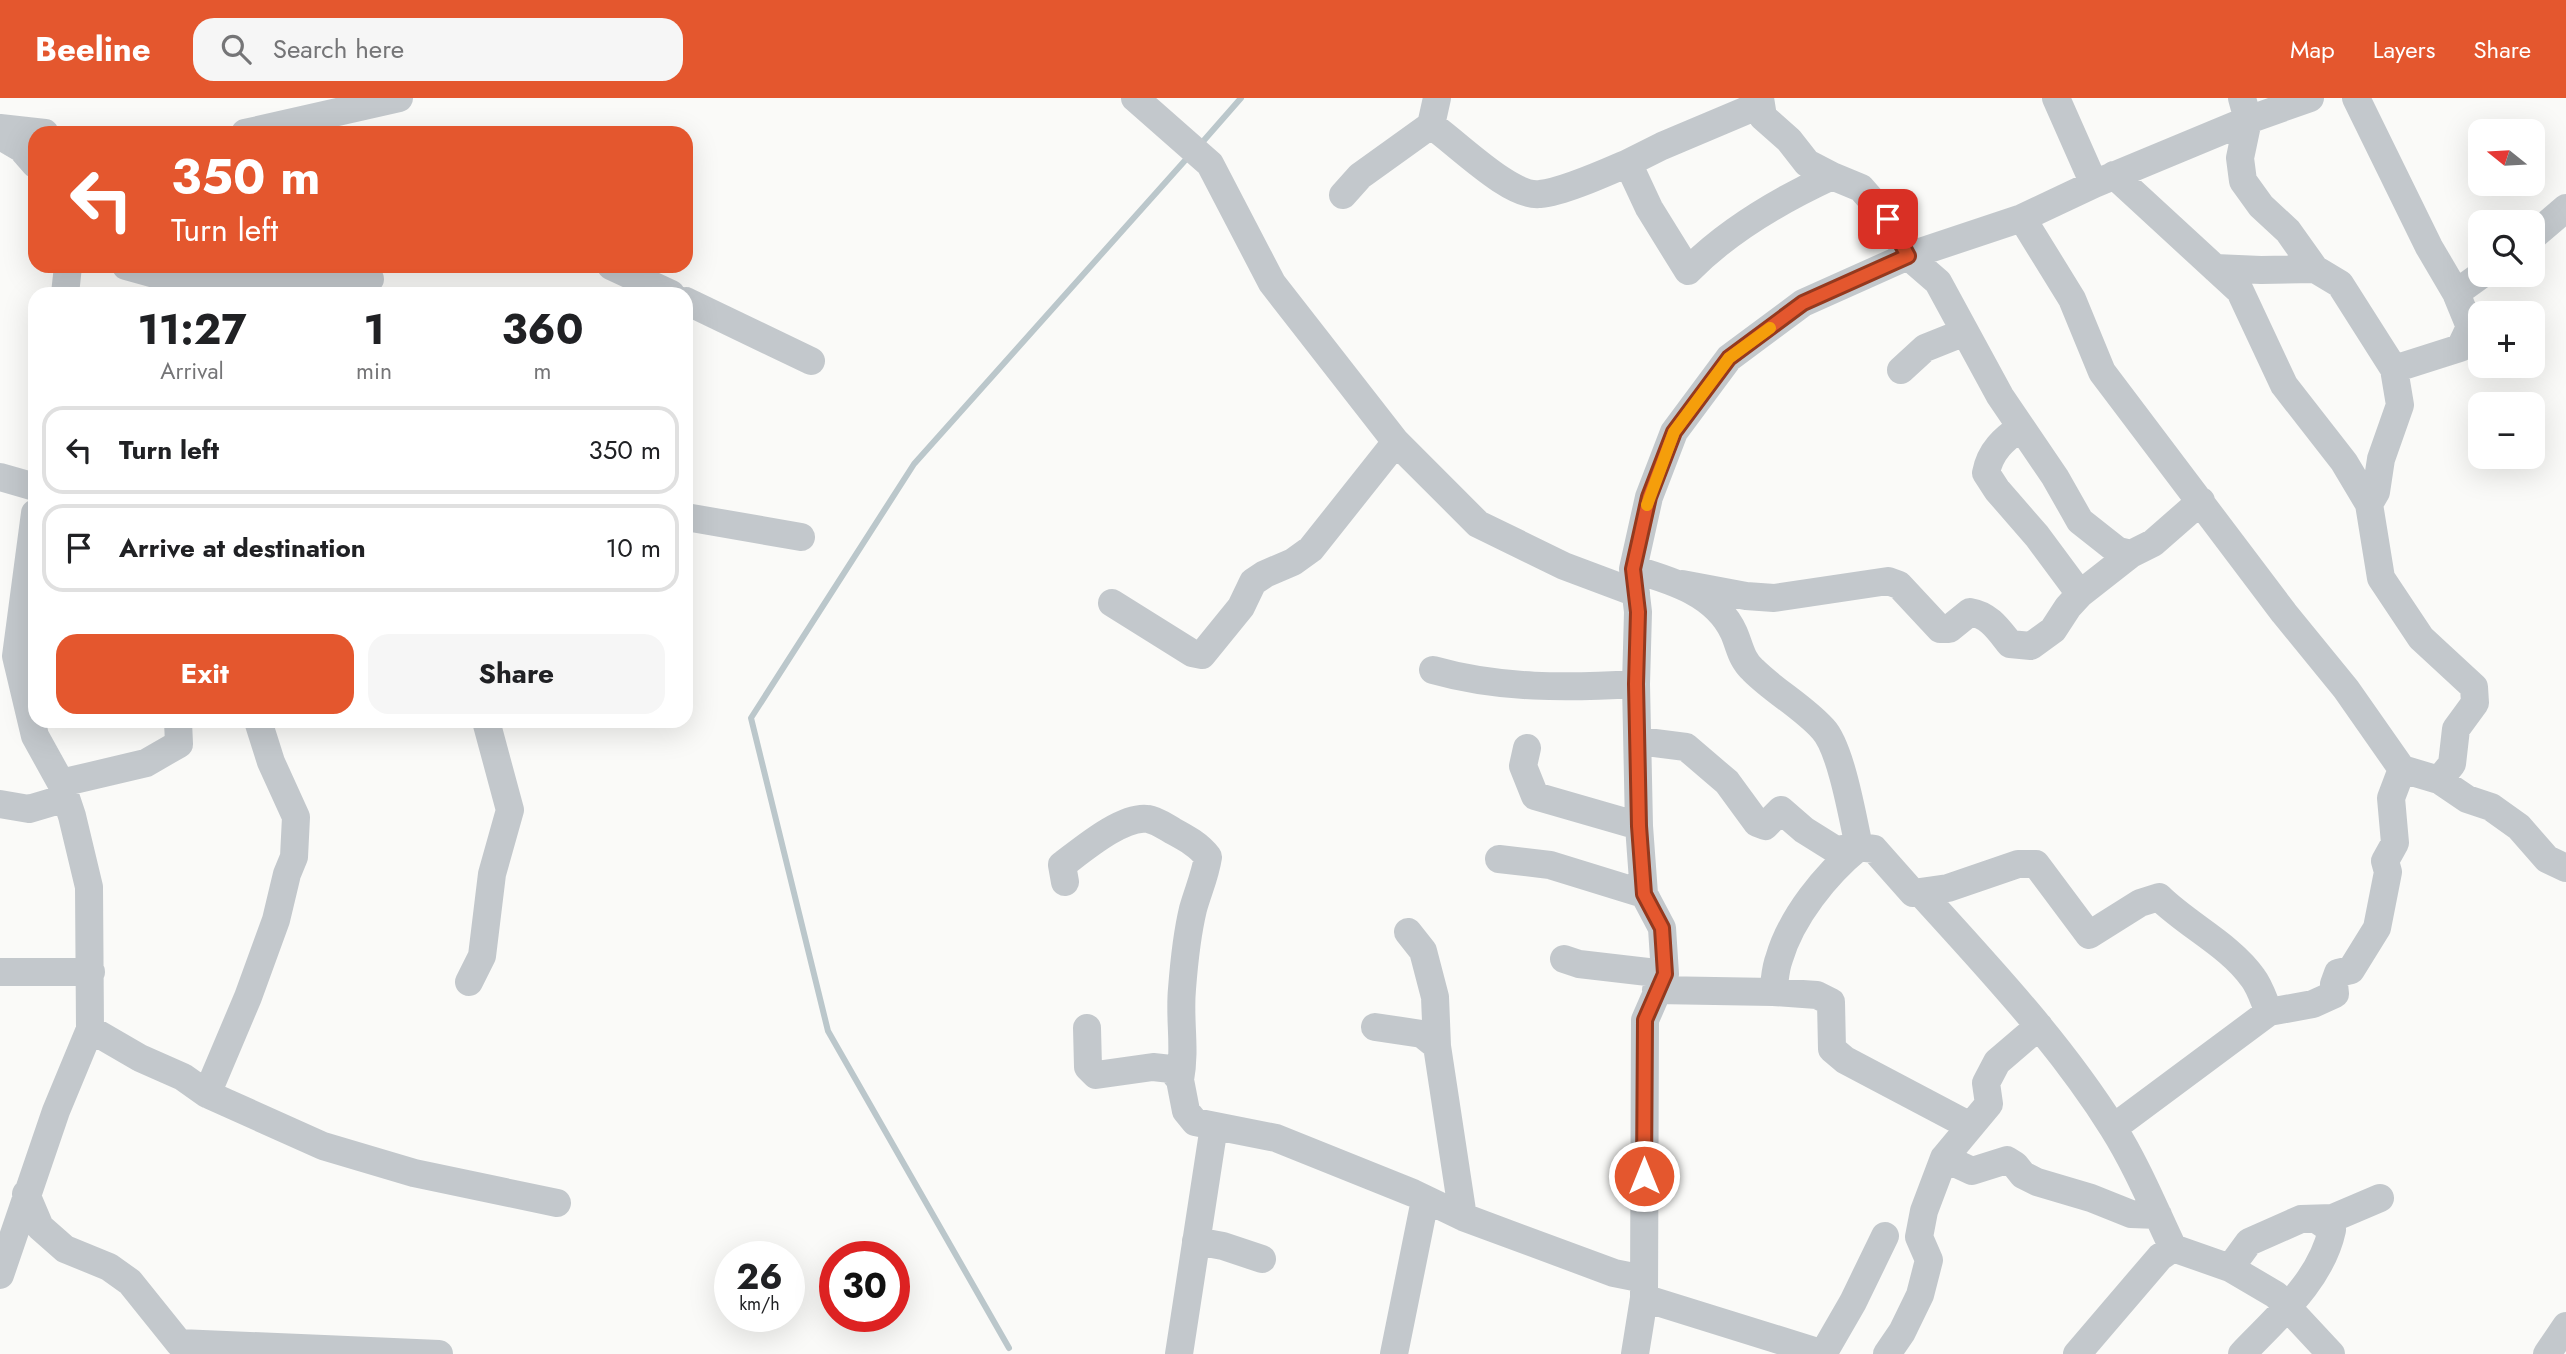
<!DOCTYPE html>
<html lang="en">
<head>
<meta charset="utf-8">
<style>
  :root { --surface:#fff; --page:#f6f6f6; --text:#202124; --muted:#757577; --line:#e0e0e0; --accent:#e4572e }
  body { margin:0; font-family:Jost,sans-serif; background:var(--page); color:var(--text); height:100vh; display:flex; flex-direction:column; font-size:26px; white-space:nowrap }
  * { box-sizing:border-box; margin:0 }
  p { font-size:23px; color:var(--muted) }
  .icon { flex:none; width:38px; height:38px; fill:none; stroke:currentColor; stroke-width:2; stroke-linecap:round; stroke-linejoin:round }
  .map { position:relative; flex:1; overflow:hidden }
  .sheet { position:absolute; left:28px; top:189px; width:665px; height:441px; display:flex; flex-direction:column; background:var(--surface); border-radius:21px; box-shadow:0 7px 28px #0002 }
  .sheet>* { flex:none }
  .guide { position:absolute; left:28px; top:28px; width:665px; height:147px; border-radius:21px; box-shadow:0 7px 28px #0002; background:#e4572e; color:#fff; overflow:hidden }
  .needle { width:46px; rotate:288deg }
  .tools { position:absolute; left:2468px; top:21px; display:grid; gap:14px }
  .tools a { display:grid; place-items:center; width:77px; height:77px; border-radius:14px; background:var(--surface); box-shadow:0 7px 28px #0002; font-size:35px }
  .speed { position:absolute; left:714px; top:1143px; display:flex; gap:14px; font-size:35px; font-weight:700; text-align:center }
  .speed>* { display:grid; place-content:center; width:91px; height:91px; border-radius:50%; background:var(--surface); box-shadow:0 7px 28px #0002; line-height:1 }
  .speed small { font-size:18px; font-weight:400 }
  .speed .limit { border:10px solid #d22; background:#fff; color:#111 }
  .pin { position:absolute; display:grid; place-items:center; width:60px; height:60px; color:#fff; margin:-30px; border-radius:14px; box-shadow:0 4px 10px #0006 }
  .me { position:absolute; width:77px; margin:-38px; rotate:0deg; stroke-linejoin:round; filter:drop-shadow(0 0 5px #0008) }
  .turn { display:flex; align-items:center; gap:24px; height:147px; padding:0 28px; font-size:32px }
  .turn .icon { width:91px; height:91px; stroke-width:2.5 }
  .turn b { display:block; font-size:49px; line-height:60px }
  .eta { display:flex; justify-content:space-evenly; align-items:center; height:119px; text-align:center }
  .eta b { font-size:42px; font-weight:700; line-height:49px }
  .cta { display:flex; gap:14px; margin-top:auto; padding:14px 28px }
  .cta a { flex:1; height:80px; border-radius:21px; background:var(--accent); color:#fff; font-size:28px; font-weight:700; line-height:80px; text-align:center }
  .cta a+a { background:var(--page); color:var(--text) }
  ul { padding:0; list-style:none }
  li { display:flex; align-items:center; gap:21px; height:88px; margin:0 14px 10px; padding:0 14px; border:4px solid var(--line); border-radius:21px }
  li div { flex:1 }
  li b { display:block; font-size:26px }
  li em { font-style:normal }
  header { display:flex; align-items:center; gap:42px; box-sizing:border-box; height:98px; padding:0 35px; background:var(--accent); color:#fff }
  header strong { font-size:33px }
  nav { display:flex; gap:38px; margin-inline-start:auto; font-size:24px }
  .search { width:490px; height:63px; background:var(--page); display:flex; align-items:center; gap:18px; box-sizing:border-box; padding:0 24px; border-radius:21px; color:var(--muted); font-size:26px }
  .map>svg:first-child { display:block }
  .lines { fill:none; stroke-linecap:round; stroke-linejoin:round }
  .stream { stroke:#bbc7cb; stroke-width:6 }
  .minor { stroke:#c3c8cc; stroke-width:28 }
  .route-casing { stroke:#94391e; stroke-width:18 }
  .route { stroke:#e4572e; stroke-width:12 }
  .slow { stroke:#f59e0b; stroke-width:12 }
</style>
</head>
<body>
<header>
<strong>Beeline</strong>
<div class="search"><svg class="icon" aria-label="search" viewBox="0 0 24 24"><circle cx="10" cy="10" r="6"/><path d="M15 15l6 6"/></svg>Search here</div>
<nav><a>Map</a><a>Layers</a><a>Share</a></nav>
</header>
<div class="map">
<svg width="2566" height="1256" viewBox="0 0 2566 1256">
  <rect width="100%" height="100%" fill="#fafaf8"/>
  <g class="lines">
    <path class="stream" d="M1199,48L1241,0
      M1009,1250L828,933L751,620L914,366L1189,58"/>
    <path class="minor" d="M1135,0L1210,66L1272,185L1396,344L1478,426L1564,468L1636,495
      M1760,0L1763,19L1789,42L1807,65L1832,78
      M2056,0L2094,86
      M2242,0L2248,22L2240,60L2243,83L2261,108L2288,133L2315,171
      M2356,0L2429,149L2456,195L2470,229L2460,250L2394,271
      M1431,27C1457,45 1511,100 1540,96C1563,94 1605,75 1628,65L1649,110L1688,173C1728,132 1780,102 1832,78L1861,90L1888,121L1908,158L1938,184L2000,298L2055,379L2080,423L2118,453L2131,456L2153,445L2201,403
      M0,30L45,35
      M245,35L399,0
      M0,38L21,50L35,66
      M1628,65L1662,48L1759,7
      M2114,77L2240,193L2284,287L2344,364L2369,406L2381,480L2421,540L2474,589L2475,605L2456,631L2452,666L2439,682
      M1343,97L1360,78L1431,27L1437,0
      M2022,120L2072,201L2102,274L2284,515L2346,591L2402,671L2439,682L2467,701L2491,709L2519,729L2547,761L2566,770
      M2532,139L2566,110
      M126,168L162,178L220,189L312,178L370,181
      M611,168L671,196
      M2215,170L2261,172L2315,171L2340,186L2394,271L2400,307L2381,361L2376,394L2369,406
      M2456,195L2481,177
      M65,196L68,168
      M686,203L811,263
      M1901,272L1925,250L1965,234
      M2021,329C2004,341 1990,353 1986,375L1997,392L2037,438L2080,496
      M0,379L35,389
      M686,419L801,439
      M1633,471C1670,482 1716,495 1734,535C1740,549 1741,561 1753,572C1775,594 1802,608 1823,631C1841,650 1853,721 1859,749
      M1682,486L1746,498L1774,500L1888,483L1899,487L1940,531H1949L1970,514C1989,517 1998,531 2010,546L2031,548L2053,532L2068,509L2080,496L2131,456
      M1112,505L1192,555L1202,557L1241,509L1253,484L1265,476L1293,464L1311,451L1396,344
      M1433,572C1500,591 1568,590 1636,586
      M258,623L271,664L296,719L294,759L287,776L276,822L248,899L207,996L323,1048L414,1075L557,1105
      M1639,643L1686,649L1727,684L1757,725L1765,728L1781,712L1804,732L1836,752L1859,749L1874,751L1913,795L1948,790L2018,766H2036L2089,837L2140,805L2159,799C2187,827 2230,847 2253,880C2260,889 2264,903 2269,914
      M1527,650L1523,668L1535,698L1639,728
      M61,685L146,665L179,646L178,623
      M0,706L29,711L66,700
      M1499,761L1550,767L1644,796
      M1065,784L1062,767C1082,752 1123,717 1148,721C1156,722 1166,729 1173,733C1186,740 1199,747 1208,759C1205,778 1198,793 1193,811C1187,836 1184,865 1182,891C1179,922 1186,951 1180,982
      M1920,794C1988,869 2059,944 2113,1030C2137,1068 2154,1110 2173,1150L2230,1170L2276,1197L2331,1256
      M1408,834L1423,853L1435,899L1437,948
      M1564,861L1579,866L1665,876
      M0,874H91
      M469,884L482,858L492,776L510,712L486,623
      M1656,892L1773,894L1817,897L1831,904L1832,951L1845,962L1970,1028
      M1773,894C1775,883 1775,871 1779,861C1791,819 1826,776 1859,749
      M1375,929L1422,936L1437,948L1463,1119
      M1087,930L1088,969L1096,977L1153,969L1171,971L1180,982L1186,1013L1195,1024L1276,1040L1413,1095L1463,1119L1614,1175L1644,1181
      M90,931L140,960L183,979L207,996
      M2113,1030L2269,914L2313,906L2335,896L2334,886L2338,875L2351,872L2377,830L2388,774L2385,763L2395,745L2391,700L2402,671
      M1944,1060L1972,1073L2007,1062L2015,1067L2023,1077L2037,1084L2091,1100L2131,1116L2158,1117
      M26,1096L40,1129L65,1151L109,1169L130,1184L179,1245L324,1251L337,1256
      M1196,1143L1223,1148L1262,1161
      M2230,1170L2249,1144L2301,1121L2333,1120L2380,1100
      M0,1177L56,1013L90,931L89,789L72,718L61,685L35,638L16,558L35,415
      M1644,1200L1824,1256
      M324,1251L439,1256
      M1179,1256L1214,1028
      M1394,1256L1425,1102
      M1635,1256L1644,1200L1645,922L1665,876L1662,830L1644,796L1639,728L1636,586L1638,514L1633,471L1649,399L1674,334L1729,260L1803,205L1908,158L2022,120L2094,86L2248,22L2310,0
      M1823,1256L1853,1204L1885,1138
      M1887,1256L1902,1234L1920,1197L1929,1162L1919,1139L1924,1113L1944,1060L1989,1006L1986,985L1997,964L2039,928
      M2077,1256L2160,1159L2173,1150
      M2242,1256C2276,1220 2321,1183 2332,1132L2316,1121
      M2547,1256L2566,1228"/>
  </g>
  <g class="lines">
    <defs>
      <path id="route" d="M1644,1078L1645,922L1665,876L1662,830L1644,796L1639,728L1636,586L1638,514L1633,471L1649,399L1674,334L1729,260L1803,205L1908,158L1888,121"/>
    </defs>
    <use href="#route" class="route-casing"/>
    <use href="#route" class="route"/>
    <path class="slow" d="M1647,407L1674,334L1729,260L1770,230"/>
  </g>
</svg>
<div class="tools">
<a><svg class="needle" viewBox="-14 -14 28 28"><path d="M0-13l5 13h-10z" fill="#e53935"/><path d="M0 13l5-13h-10z" fill="#757577"/></svg></a>
<a><svg class="icon" aria-label="search" viewBox="0 0 24 24"><circle cx="10" cy="10" r="6"/><path d="M15 15l6 6"/></svg></a>
<a>+</a>
<a>−</a>
</div>
<div class="speed"><div>26<small>km/h</small></div><div class="limit">30</div></div>
<div class="pin" style="left:1888px;top:121px;background:#d93025"><svg class="icon" aria-label="arrive" viewBox="0 0 24 24"><path d="M6 21V4h12l-3 4 3 4H6"/></svg></div>
<svg class="me" style="left:1644px;top:1078px" viewBox="-20 -20 40 40"><circle r="17" fill="#e4572e" stroke="#fff" stroke-width="3"/><path d="M0-11L8 9 0 5-8 9z" fill="#fff"/></svg>
<div class="guide">
<div class="turn"><svg class="icon" aria-label="left" viewBox="0 0 24 24"><path d="M17 20v-9H6M10 6l-5 5 5 5"/></svg><div><b>350 m</b>Turn left</div></div>
</div>
<section class="sheet">
<div class="eta">
<div><b>11:27</b><p>Arrival</p></div>
<div><b>1</b><p>min</p></div>
<div><b>360</b><p>m</p></div>
</div>
<ul>
<li><svg class="icon" aria-label="left" viewBox="0 0 24 24"><path d="M17 20v-9H6M10 6l-5 5 5 5"/></svg><div><b>Turn left</b></div><em>350 m</em></li>
<li><svg class="icon" aria-label="arrive" viewBox="0 0 24 24"><path d="M6 21V4h12l-3 4 3 4H6"/></svg><div><b>Arrive at destination</b></div><em>10 m</em></li>
</ul>
<div class="cta"><a>Exit</a><a>Share</a></div>
</section>
</div>
</body>
</html>
